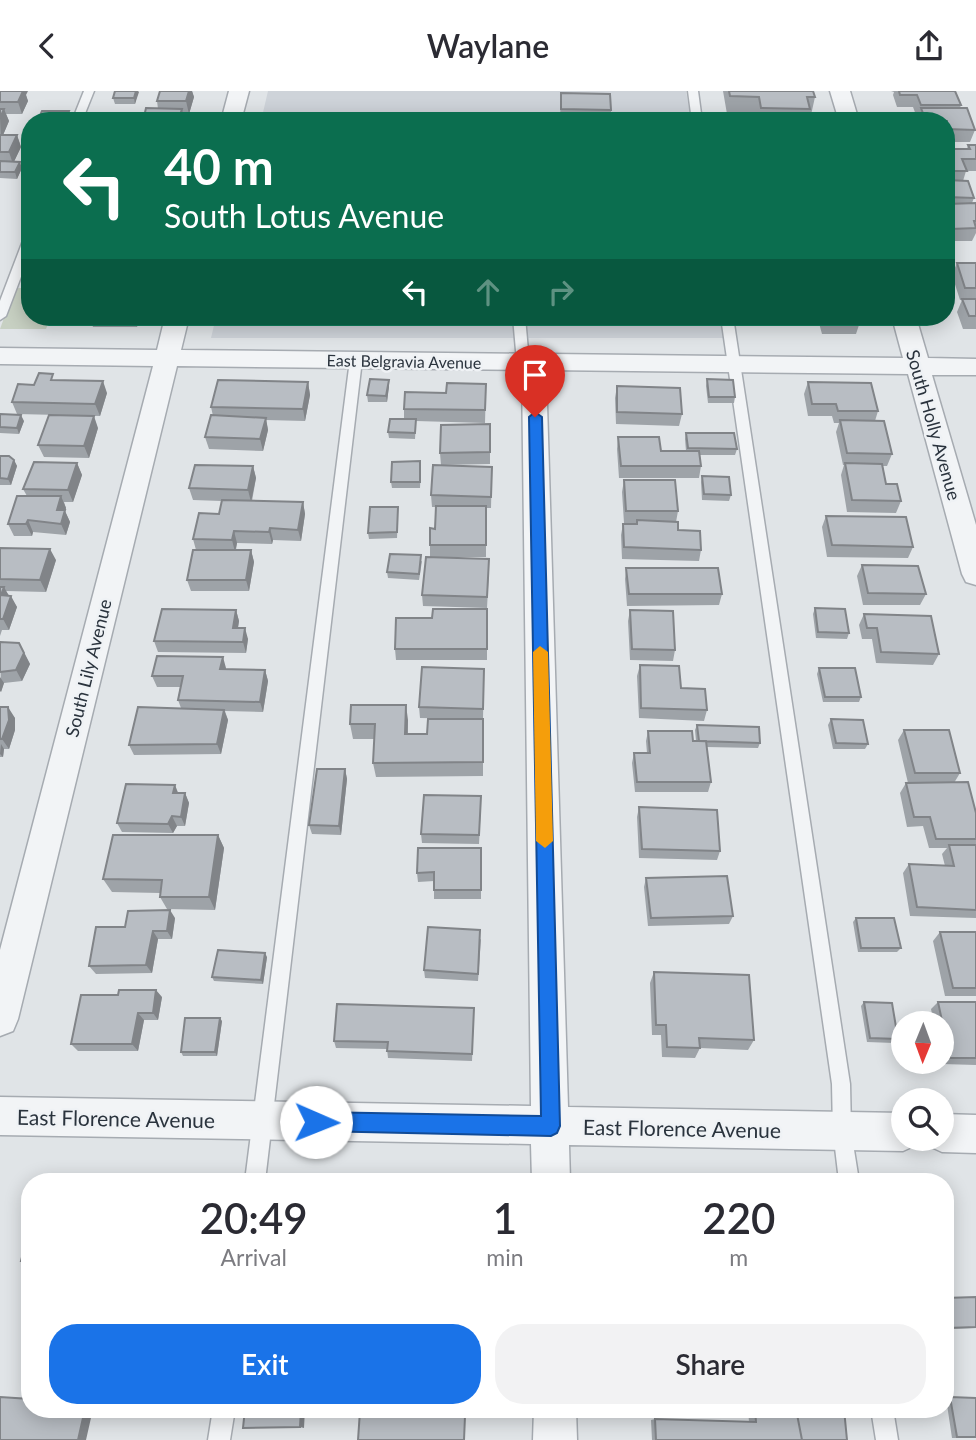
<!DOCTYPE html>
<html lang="en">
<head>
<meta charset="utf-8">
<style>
  :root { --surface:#fff; --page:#f2f2f3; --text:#2b2b33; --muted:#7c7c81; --accent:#1a73e8 }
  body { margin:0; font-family:Lato,sans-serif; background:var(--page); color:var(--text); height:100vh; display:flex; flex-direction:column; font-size:26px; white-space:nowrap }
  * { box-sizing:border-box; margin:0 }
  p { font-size:23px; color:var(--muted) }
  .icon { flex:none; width:38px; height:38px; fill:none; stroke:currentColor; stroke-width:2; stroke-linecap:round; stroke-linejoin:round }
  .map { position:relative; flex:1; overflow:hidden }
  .side { position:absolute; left:21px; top:1082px; width:933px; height:245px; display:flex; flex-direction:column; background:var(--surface); border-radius:28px; box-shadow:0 4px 18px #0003 }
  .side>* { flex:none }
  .banner { position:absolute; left:21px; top:21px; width:934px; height:214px; border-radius:28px; box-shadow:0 4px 18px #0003; background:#0b6e4f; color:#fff; overflow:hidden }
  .needle { width:46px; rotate:181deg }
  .buttons { position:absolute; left:891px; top:920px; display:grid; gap:14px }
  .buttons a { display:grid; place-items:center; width:63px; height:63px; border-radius:50%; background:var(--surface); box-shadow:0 4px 18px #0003; font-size:35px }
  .pin { position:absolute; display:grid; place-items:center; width:60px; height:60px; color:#fff; margin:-72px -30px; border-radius:50% 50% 50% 0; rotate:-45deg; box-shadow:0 0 7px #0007 }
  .pin .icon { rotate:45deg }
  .me { position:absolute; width:77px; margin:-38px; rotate:91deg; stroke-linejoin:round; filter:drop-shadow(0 0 5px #0008) }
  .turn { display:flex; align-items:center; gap:24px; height:147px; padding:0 28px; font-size:32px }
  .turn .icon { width:91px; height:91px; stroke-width:2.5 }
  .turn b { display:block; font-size:49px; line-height:60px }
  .lanes { display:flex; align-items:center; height:66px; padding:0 28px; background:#0003; justify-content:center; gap:35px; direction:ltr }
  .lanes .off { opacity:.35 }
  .eta { display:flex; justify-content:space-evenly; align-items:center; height:119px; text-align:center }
  .eta b { font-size:42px; font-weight:600; line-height:49px }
  .action { display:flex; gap:14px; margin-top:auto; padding:14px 28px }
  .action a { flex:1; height:80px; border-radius:28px; background:var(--accent); color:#fff; font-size:28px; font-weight:600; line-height:80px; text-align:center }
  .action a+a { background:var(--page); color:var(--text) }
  header { display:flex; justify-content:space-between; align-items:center; height:91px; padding:0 28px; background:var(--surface); font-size:32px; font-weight:600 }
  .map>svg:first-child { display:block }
  .built { fill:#ced3d9 }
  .green { fill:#c7d0c2 }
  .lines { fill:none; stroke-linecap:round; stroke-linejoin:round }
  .lane-casing { stroke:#a6abb1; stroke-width:3 }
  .street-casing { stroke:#a6abb1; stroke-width:3 }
  .lane { fill:#f2f4f6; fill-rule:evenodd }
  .street { fill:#f2f4f6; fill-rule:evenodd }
  .wall { fill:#9ea3a8 }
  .shaded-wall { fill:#818488 }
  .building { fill:#b8bdc3; stroke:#818488; stroke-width:2 }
  .route { fill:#1a73e8; stroke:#114b97; stroke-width:2 }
  .slow { fill:#f59e0b }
  .labels { text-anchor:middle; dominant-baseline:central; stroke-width:5; stroke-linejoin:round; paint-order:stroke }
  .far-street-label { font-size:16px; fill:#2a333d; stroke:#eff2f5 }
  .street-label { font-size:18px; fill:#2a333d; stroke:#eff2f5 }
  .near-street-label { font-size:21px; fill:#2a333d; stroke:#eff2f5 }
</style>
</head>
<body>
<header><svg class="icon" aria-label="back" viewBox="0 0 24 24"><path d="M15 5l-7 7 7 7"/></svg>Waylane<svg class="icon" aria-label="share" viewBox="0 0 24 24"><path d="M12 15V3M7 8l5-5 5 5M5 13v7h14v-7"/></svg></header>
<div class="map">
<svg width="976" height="1349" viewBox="0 0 976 1349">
  <rect width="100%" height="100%" fill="#e0e4e7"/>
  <path class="built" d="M268,0H686L691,30H261Z
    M216,226H722L725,247H211Z"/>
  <path class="green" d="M15,197H30V226H51L46,238H0Z"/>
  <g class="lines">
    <defs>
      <path id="lane" d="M84,0H94L82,30H72Z
        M688,0H698L702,30H692Z
        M30,144V162L6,225L0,229V210L24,147Z
        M513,226H525L529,271L523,275L517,271Z
        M721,226H733L850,993L851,1040L859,1090H839L833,1040L832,993Z
        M356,265L362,269L265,1090H245L350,269Z
        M213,1318H235L230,1349H208Z
        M871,1318H893L898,1349H876Z"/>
      <path id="street" d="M229,0H249L241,30H221Z
        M830,0H850L859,30H839Z
        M165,226H189L181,259L903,267L892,226H916L928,267L976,268V284H932L976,434V494L966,491L962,483L908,283L546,279L568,1016L903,1022V1048H919L916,1054L903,1060L569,1054L570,1090H532L531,1053L0,1044V1006L531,1015L522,279L177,275L18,928L13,940L0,945V859L153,275L0,273V257L157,259Z
        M942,1023L976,1024V1062L942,1061L929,1055L926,1048H942Z
        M534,1318H576L577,1349H533Z"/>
    </defs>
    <use href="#lane" class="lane-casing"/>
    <use href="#street" class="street-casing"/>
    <use href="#lane" class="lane"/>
    <use href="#street" class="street"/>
  </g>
  <path class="wall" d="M0,0L26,4L28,10L22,23H6L9,30L3,44H17L21,56L14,70L22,77L17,88L0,87Z
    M115,0H138L135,13H115L113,7Z
    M160,0H195H192L194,6L189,23H183L158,18L157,10Z
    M723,0H813L815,6L811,24H809L807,30H757L756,23H727Z
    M891,0H955L961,14L960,17L975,39L970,51H947V30H905L907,24H916L913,16H897L893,4L894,1Z
    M561,2L611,19V23L674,30H560Z
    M968,54H976V80H966L963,90L974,107L972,112H976V142L972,150H947V58H967Z
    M957,172H976V238H963L957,221L962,209H960L952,184Z
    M89,226H139L137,236H93Z
    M567,226H671L670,232L567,231Z
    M804,226H859L860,231L856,243H822L819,232H805Z
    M707,288L735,306L734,312H708L706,295Z
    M308,291L310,304L305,330L266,329L268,339L263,360L209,358L205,346L213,325L211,316Z
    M808,291L878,320L875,330L892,363L887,375H883L886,393L901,410L896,422L847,421L841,384L844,374H843L836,341L839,332H834L832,325H808L804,303Z
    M486,293L485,332L416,330L415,348L389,347L388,341L404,328V318L446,302Z
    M34,294L107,302L100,325L17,323L12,311Z
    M389,295L387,311H368L367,304Z
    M617,295L682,323L679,335L616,333L615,307Z
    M0,323L24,330L19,343L0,342Z
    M490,333V373L441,374L440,362Z
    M98,337L89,367L44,366L38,354Z
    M686,342L737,358L735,364H700L701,375L699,387H619L617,358L618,346L661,360H686L685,348Z
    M0,365L14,369L17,375L11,394H0Z
    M77,372L82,384L73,411H64L66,417L65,420L70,431L66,444L33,441L32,445H14L8,433L27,405L23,398Z
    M253,375L256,387L252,410L303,411L305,423L301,450L273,449L272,453L237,452L236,459H251L254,471L249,500H191L187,489L196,459L193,448L219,423L222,410L193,409L189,397Z
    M421,376L420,397H392L391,391Z
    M492,376L491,417H486V466H430V454L435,438L436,416H432L431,404Z
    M702,385L731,404L729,410L702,409L701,391Z
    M624,389L678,420L676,431L678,439L701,459L699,470L622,468L621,444L623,433H636V432H624L622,401Z
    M398,422L397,447L369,448L368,442Z
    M826,425L913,456L908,467L827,466L822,436Z
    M0,457L56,469L46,501L6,500L17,516L9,539H2L0,545Z
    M422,470L419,489L388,487L387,481Z
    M862,474L926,503L920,514H863L857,485Z
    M626,477L722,503L719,514L627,515L625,488Z
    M489,479L487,517L423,515L422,504Z
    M815,517L849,542L847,548L816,547L813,523Z
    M487,518V569H396L395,558L432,527Z
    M236,519L239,530L238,537L248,548L246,562L158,561L154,550Z
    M630,519L675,559L673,570L630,569L628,530Z
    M864,523L939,563L933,574L876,572L872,548H862L859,534Z
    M0,551L25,563L30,573L22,590L4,592L1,601Z
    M640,574L681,597L707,619L704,630L639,627L637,585Z
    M226,577V579H265L268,590L263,621L225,620L228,629L221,663L134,664L129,654L181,617L178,609L180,596H157L152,585Z
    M819,577L861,606L859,611H823L817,583Z
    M484,578L483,628V685L376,686L373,672L375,648H353L350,633L408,629V643H427L473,628L420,627L419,616Z
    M0,616L15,627V639L9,658H4L3,666H0Z
    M831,628L868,653L865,658H833L828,634Z
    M697,634L760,652L758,657L706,656L711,691L708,701H635L632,672L634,662H647L646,650L648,640L696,650L695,639Z
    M904,639L960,682L954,692L976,722V827L910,825L903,782L909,773L945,775L942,763L947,757H929L923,735L907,736L900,702L906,692H908L898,649Z
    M345,678L347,688L341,744L312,743L309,734Z
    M179,702H185L189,712L185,735H177L173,742L122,741L117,732Z
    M481,715L479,753L422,752L421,743Z
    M639,716L720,760L717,769L639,767L637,726Z
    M218,744L224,757L215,819L167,818L160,806V802L112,801L103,788Z
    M481,757V808H434V790L418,791L417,782Z
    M646,787L733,825L729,833L648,835L644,796Z
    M175,827L172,848H158L152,882L96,883L89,875L125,836Z
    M856,827L901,857L897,861H858L853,831Z
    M940,841H976V905H945L933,850Z
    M481,848L478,890L425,887L424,879Z
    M267,866L263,893L214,890L212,886Z
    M654,881L754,949L748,959L700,957L695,967L662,966L661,944H652L650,892Z
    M162,906L158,929H144L138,960H78L71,953Z
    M864,911L898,948L894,952L867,951L861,915Z
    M938,911H976V974L942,973V933H934L931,918Z
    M474,924L472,970L388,967L387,958L336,957L334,950Z
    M222,930L217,965H183L181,961Z
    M976,1206V1237L945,1238V1207Z
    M950,1306L976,1347H952L946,1307Z
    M748,1318H844L847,1349H652L651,1329L655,1328L749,1331Z"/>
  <path class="shaded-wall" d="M23,0H28L26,4L28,10L22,23L18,11Z
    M136,0H138L139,1L135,13L134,7Z
    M189,0H192L194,6L189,23L186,10Z
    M4,18L9,30L1,49L0,27Z
    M182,18L184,30H178Z
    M69,20L71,26L70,30H65Z
    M17,44L21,56L13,73L9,61Z
    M20,71L22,77L17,88L15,81Z
    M134,226H139L137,236Z
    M389,289V295L387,311L386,305Z
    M103,290L107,302L100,325L95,313Z
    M308,291L310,304L305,330L303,318Z
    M21,324L24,330L19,343L17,337Z
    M94,325L98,337L89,367L84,355Z
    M266,327L268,339L263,360L260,348Z
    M14,369L17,375L11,394L8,388Z
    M77,372L82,384L73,411L68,399Z
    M253,375L256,387L251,411L248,399Z
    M61,405L66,417L65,420L70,431L66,444L61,433L57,419Z
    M303,411L305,423L301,450L298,439Z
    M28,429L33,441L32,445L26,433Z
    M270,437L273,449L272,453L269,441Z
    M234,440L237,452L235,461L232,449Z
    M50,458L56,469L46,501L40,489Z
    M251,459L254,471L249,500L246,489Z
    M4,496L10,507L11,505L17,516L9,539L3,528L1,504Z
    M236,519L239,530L236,548L233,537Z
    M245,537L248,548L246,562L243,551Z
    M19,552L30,573L22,590L16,579Z
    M223,566L226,577L224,589L220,578Z
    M265,579L268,590L263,621L260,611Z
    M0,586L4,592L1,601L0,600Z
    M406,614L408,629L407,658L405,643Z
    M8,616L15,627V639L9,658L2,648Z
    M224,619L228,629L221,663L217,653Z
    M1,653L4,658L3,666L0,663Z
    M345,678L347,688L341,744L339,735Z
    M175,694L179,704L173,702Z
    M185,702L189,712L185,735L181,726Z
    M172,725L177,735L173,742L168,733Z
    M218,744L224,757L215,819L209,806Z
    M170,819L175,827L172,848L167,840Z
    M153,840L158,848L152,882L146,874Z
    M265,862L267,866L263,893L261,889Z
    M156,899L162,906L158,929L153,922Z
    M138,922L144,929L138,960L132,953Z
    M220,927L222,930L217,965L215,961Z
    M85,1318H93L86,1349H78Z
    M301,1318H305L304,1337L300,1336Z"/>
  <path class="building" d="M0,0H23L18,11H0Z
    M115,0H136L134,7H113Z
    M160,0H189L186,10H157Z
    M729,0H813L815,6H807L810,18L761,17L759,6L730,5Z
    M899,0H955L961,14H921L917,4H900Z
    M561,2L610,3L611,19L561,18Z
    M146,17L182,18L178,30H143Z
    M921,17H967L975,39L947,38V30H908L907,24L924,25Z
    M0,18H4L0,27Z
    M42,20H69L65,30L38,29Z
    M564,22L673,24L674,30H564Z
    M0,44H17L9,61H0Z
    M968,54H976V68H962L967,80H947V58H970Z
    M0,70L20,71L15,81H0Z
    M947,89L968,90L974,107L947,106Z
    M976,112V130H974L976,137L951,138L947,128V113Z
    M957,172H976V197H965Z
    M962,208H976V225H969Z
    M824,226H859L860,231H825Z
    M39,282L53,283L51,289L103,290L95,313L12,311L18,293L34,294Z
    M370,288L389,289L386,305L367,304Z
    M707,288L733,289L735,306H709Z
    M218,289L308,291L303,318L211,316Z
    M808,291L871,292L878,320H838L836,313H812Z
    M447,292L486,293L485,319L404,318L405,301L446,302Z
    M617,295L680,297L682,323L617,321Z
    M0,323L21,324L17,337L0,336Z
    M49,324L94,325L84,355L38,354Z
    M211,324L266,327L260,348L205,346Z
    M390,328H416L415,342L388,341Z
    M840,329L884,330L892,363L847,362Z
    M490,333V361L440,362L441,334Z
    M686,342H734L737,358L688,357Z
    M618,346H659L661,360H699L701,375H621Z
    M0,365H9L14,369L8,388L0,387Z
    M420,370V391H391L392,371Z
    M34,371L77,372L68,399L23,398Z
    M845,372L882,373L886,393H897L901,410L852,409Z
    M195,374L253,375L248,399L189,397Z
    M433,374L492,376L491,406L431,404Z
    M702,385L729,386L731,404L704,403Z
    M624,389H675L678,420H626Z
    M17,405H61L57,419H65L61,433L28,429L26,433H8Z
    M222,409L303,411L298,439L270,437L269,441L234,440L232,449L193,448L199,422L219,423Z
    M436,415H486V454H430V437L435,438Z
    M370,416H398L397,441L368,442Z
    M826,425L906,426L913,456L832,454Z
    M637,429L678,431V439L700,440L701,459L624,456L623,433H637Z
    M0,457L50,458L40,489L0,488Z
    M193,459H251L246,489H187Z
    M390,463L421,464L419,483L387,481Z
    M426,466L489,468L487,506L422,504Z
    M862,474L918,475L926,503L868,502Z
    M626,477H718L722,503H629Z
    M0,496H4L1,504L11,505L3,528H0Z
    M815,517L845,518L849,542L818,541Z
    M162,518L236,519L233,537H245L243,551L154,550Z
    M433,518H487V558H395L396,527H432Z
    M630,519L673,520L675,559L632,558Z
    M864,523L931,525L939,563L881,561L877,537H867Z
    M0,551L19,552L24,562L16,579L0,581Z
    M157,565L223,566L220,578L265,579L260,611L178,609L183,585H152Z
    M640,574L679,575L681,597L705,598L707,619L641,617Z
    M422,576L484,578L483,618L419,616Z
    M819,577H855L861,606H825Z
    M351,614H406L405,643H427L428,628H483V671L373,672L375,633H350Z
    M0,616H8L9,629L2,648H0Z
    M138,616L224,619L217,653L129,654Z
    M831,628L863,629L868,653L836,652Z
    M697,634L759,636L760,652L699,650Z
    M904,639H949L960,682H915Z
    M648,640H692L693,650H706L711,691H637L634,662H650Z
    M317,678H345L339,735L309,734Z
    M968,691L976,722V748H936L930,726H914L906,692Z
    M126,693L175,694L173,702H185L181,726L172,725L168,733L117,732Z
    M424,704L481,705L479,744L421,743Z
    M639,716L717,719L720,760L642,758Z
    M113,744H218L209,806H160L162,789L103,788Z
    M949,754H976V819L917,816L909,773L954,775Z
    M418,757H481V799H434V781L417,782Z
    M727,785L733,825L651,827L646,787Z
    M170,819L167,840H153L146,874L89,875L96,836H125L128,820Z
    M856,827H894L901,857H861Z
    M428,836L480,839L478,883L424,879Z
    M940,841H976V897H953Z
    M218,859L265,862L261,889L212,886Z
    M654,881L749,884L754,949L699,947L700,957L667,956L666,934H656Z
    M119,899H156L153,922H138L132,953H71L81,904H118Z
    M864,911L892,912L898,948L870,947Z
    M938,911H976V967H950Z
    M337,913L474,917L472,963L387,960L388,951L334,950Z
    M185,927H220L215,961H181Z
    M30,1135V1170H21Z
    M976,1206V1236L947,1237L945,1228V1207Z
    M0,1306L30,1308V1318H85L78,1349H0Z
    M950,1306L976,1307V1346H957Z
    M245,1318H301L300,1336L243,1337Z
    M755,1318H796L802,1349H656L655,1328L756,1331Z
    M796,1318H844L847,1349H802Z
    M360,1320L465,1325L464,1349H358Z"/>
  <path class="route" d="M535,321L542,326L560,1035L557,1042L551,1045L316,1040L309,1038L306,1031L309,1024L316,1021L541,1025L529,326Z"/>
  <path class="slow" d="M540,555L548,561L553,750L545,757L536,750L533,561Z"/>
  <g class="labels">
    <g class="far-street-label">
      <text transform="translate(404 270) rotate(1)">East Belgravia Avenue</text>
    </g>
    <g class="street-label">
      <text transform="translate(934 334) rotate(74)">South Holly Avenue</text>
      <text transform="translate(88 577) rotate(-76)">South Lily Avenue</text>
    </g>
    <g class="near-street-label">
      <text transform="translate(116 1027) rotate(1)">East Florence Avenue</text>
      <text transform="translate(682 1037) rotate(1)">East Florence Avenue</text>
    </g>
  </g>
</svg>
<div class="buttons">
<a><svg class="needle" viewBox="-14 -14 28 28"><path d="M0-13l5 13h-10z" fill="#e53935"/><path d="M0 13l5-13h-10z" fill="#7c7c81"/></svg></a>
<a><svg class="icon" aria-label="search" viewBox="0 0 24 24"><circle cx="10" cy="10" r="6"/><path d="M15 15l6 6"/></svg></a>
</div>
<div class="pin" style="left:535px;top:326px;background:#d93025"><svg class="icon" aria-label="arrive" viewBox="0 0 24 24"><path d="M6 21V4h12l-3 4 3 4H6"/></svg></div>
<svg class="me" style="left:316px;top:1031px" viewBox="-20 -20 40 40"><circle r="19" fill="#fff"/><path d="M0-13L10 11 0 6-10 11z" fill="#1a73e8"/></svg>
<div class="banner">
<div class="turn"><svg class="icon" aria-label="left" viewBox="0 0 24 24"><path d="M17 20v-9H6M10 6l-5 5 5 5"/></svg><div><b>40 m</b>South Lotus Avenue</div></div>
<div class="lanes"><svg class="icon" aria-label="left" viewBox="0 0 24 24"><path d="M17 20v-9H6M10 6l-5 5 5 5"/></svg><svg class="icon off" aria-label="ahead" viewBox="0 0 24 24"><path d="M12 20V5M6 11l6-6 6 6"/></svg><svg class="icon off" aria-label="right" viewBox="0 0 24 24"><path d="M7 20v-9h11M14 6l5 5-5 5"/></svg></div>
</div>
<section class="side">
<div class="eta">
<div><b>20:49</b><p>Arrival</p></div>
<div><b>1</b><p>min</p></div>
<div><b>220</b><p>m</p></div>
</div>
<div class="action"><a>Exit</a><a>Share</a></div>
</section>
</div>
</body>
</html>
